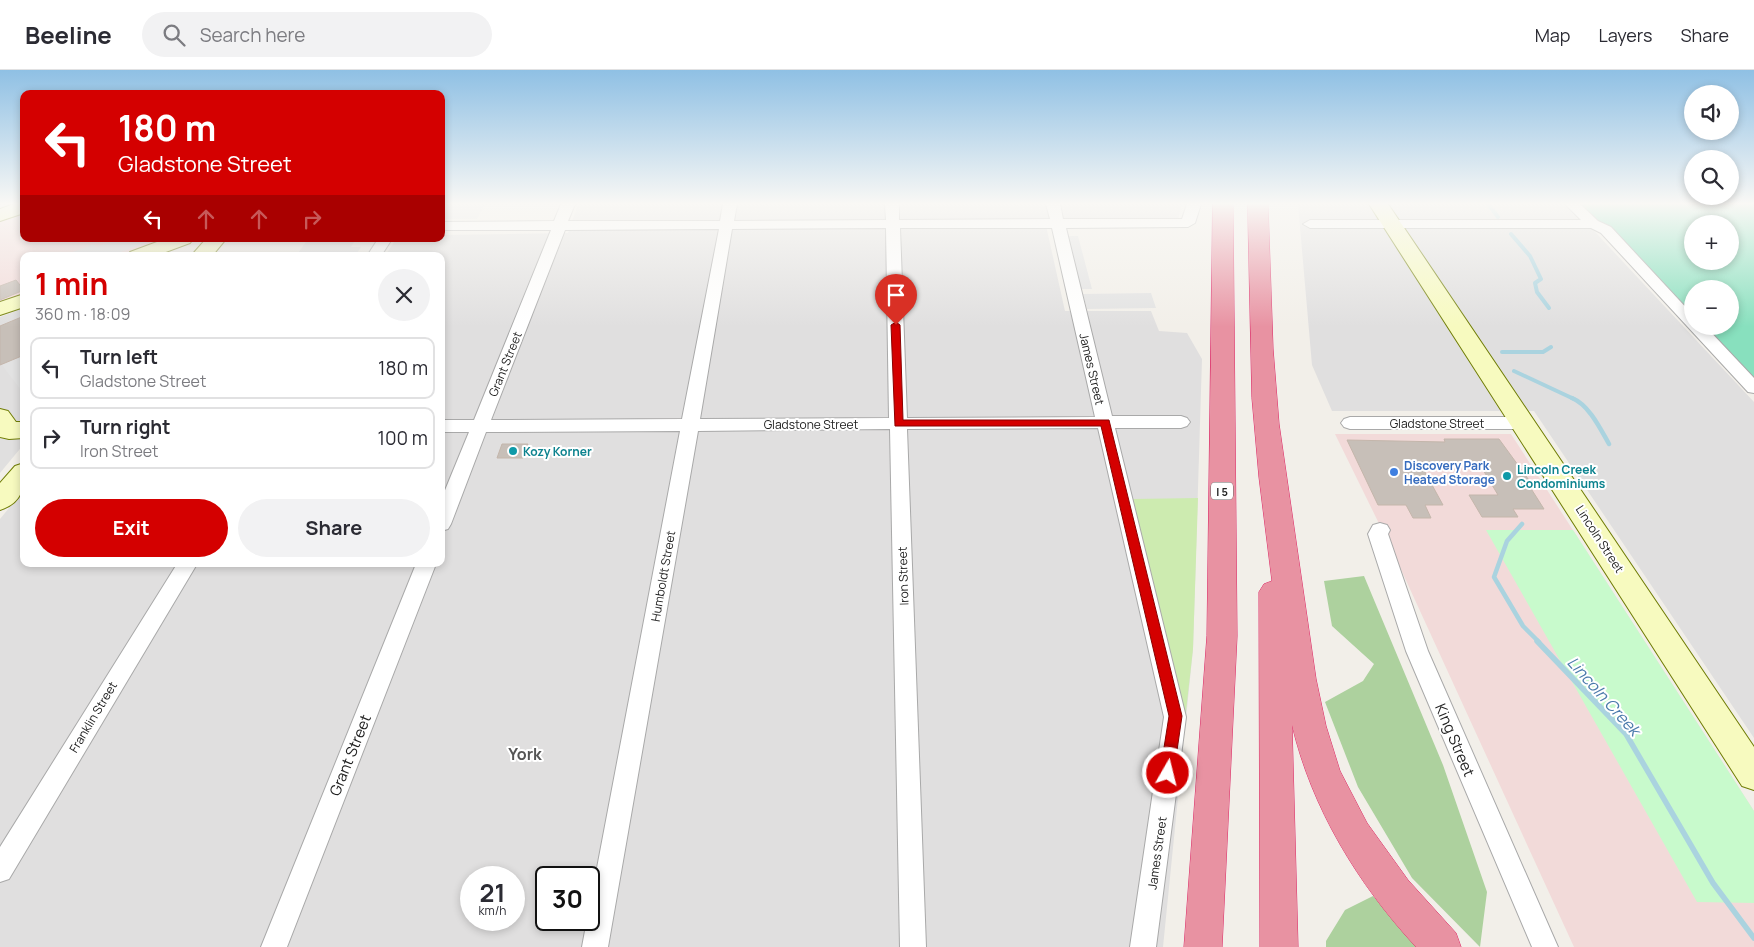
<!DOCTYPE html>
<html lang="en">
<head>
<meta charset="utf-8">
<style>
  :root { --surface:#fff; --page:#f2f2f3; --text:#2b2b33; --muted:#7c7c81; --line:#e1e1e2; --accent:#d40000 }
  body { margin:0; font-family:Manrope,sans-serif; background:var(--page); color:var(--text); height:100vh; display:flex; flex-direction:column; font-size:19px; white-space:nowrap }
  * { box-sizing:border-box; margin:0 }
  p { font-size:16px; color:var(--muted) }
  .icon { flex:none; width:28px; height:28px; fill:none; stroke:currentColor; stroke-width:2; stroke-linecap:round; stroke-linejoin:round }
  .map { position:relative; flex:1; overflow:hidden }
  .details { position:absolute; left:20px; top:182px; width:425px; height:315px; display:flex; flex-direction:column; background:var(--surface); border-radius:10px; box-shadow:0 2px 8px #0003 }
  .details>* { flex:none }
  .banner { position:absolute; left:20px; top:20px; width:425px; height:152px; border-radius:10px; box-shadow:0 2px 8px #0003; background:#d40000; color:#fff; overflow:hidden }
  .controls { position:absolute; left:1684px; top:15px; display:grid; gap:10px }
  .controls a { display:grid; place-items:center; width:55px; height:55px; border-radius:50%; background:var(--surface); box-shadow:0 2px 8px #0003; font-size:25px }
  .speed { position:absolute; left:460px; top:796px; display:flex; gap:10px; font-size:25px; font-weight:700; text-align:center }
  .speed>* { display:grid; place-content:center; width:65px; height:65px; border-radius:50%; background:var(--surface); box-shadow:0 2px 8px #0003; line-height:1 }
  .speed small { font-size:12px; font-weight:400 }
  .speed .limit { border:2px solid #111; border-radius:8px; background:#fff; color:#111 }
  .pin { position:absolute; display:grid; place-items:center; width:42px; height:42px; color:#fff; margin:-51px -21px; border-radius:50% 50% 50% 0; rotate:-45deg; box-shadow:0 0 5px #0007 }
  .pin .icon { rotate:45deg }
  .me { position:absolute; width:55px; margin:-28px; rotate:8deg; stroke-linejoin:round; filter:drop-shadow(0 0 4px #0008) }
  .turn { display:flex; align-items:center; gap:18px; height:105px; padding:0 15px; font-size:22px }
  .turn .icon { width:65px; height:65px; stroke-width:2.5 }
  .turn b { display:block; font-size:35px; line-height:42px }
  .lanes { display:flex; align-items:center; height:48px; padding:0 15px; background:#0003; justify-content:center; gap:25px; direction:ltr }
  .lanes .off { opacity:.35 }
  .round { display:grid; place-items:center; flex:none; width:52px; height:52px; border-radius:26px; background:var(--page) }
  .summary { display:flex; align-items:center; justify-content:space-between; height:85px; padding:0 15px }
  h1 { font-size:30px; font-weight:700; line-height:38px; color:var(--accent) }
  .button { display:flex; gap:10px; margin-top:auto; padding:10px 15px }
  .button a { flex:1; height:58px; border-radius:30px; background:var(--accent); color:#fff; font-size:20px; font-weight:700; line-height:58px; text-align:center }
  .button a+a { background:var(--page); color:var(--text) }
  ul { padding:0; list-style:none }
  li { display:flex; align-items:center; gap:15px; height:62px; margin:0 10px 8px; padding:0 5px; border:2px solid var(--line); border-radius:10px }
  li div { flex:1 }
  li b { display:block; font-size:19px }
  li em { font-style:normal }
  header { display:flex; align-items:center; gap:30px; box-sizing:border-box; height:70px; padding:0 25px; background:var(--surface); border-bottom:1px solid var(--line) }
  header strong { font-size:24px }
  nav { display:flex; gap:28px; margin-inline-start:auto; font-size:18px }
  .search { width:350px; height:45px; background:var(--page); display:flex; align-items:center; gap:12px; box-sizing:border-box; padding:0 18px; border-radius:28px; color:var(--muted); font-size:19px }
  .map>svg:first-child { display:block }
  .residential { fill:#e0dfdf; fill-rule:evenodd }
  .commercial { fill:#f2dad9 }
  .grass { fill:#cdebb0 }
  .forest { fill:#add19e }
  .park { fill:#c8facc }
  .pitch { fill:#88e0be; fill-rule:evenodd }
  .parking { fill:#e2e2e2 }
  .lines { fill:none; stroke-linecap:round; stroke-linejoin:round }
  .stream-far2 { stroke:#aad3df; stroke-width:4 }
  .stream-far1 { stroke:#aad3df; stroke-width:4.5 }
  .stream { stroke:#aad3df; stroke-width:5.5 }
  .building { fill:#c7bfb8; stroke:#c4b6ab }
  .street-casing { stroke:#a9a9a9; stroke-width:2 }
  .secondary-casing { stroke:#707d05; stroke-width:2 }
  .highway-casing { stroke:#dc2a67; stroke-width:1 }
  .street { fill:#fff; fill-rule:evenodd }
  .secondary { fill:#f7fabf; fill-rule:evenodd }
  .highway { fill:#e892a2; fill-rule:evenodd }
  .route { fill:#d40000; stroke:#8a0000 }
  .culture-dot { fill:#0f9aa8; stroke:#fff; stroke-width:2 }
  .shop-dot { fill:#3f7fe0; stroke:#fff; stroke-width:2 }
  .labels { text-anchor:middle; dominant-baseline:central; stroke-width:4; stroke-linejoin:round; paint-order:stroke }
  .shield { fill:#fff; stroke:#646464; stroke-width:1 }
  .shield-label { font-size:11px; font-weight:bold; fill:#222 }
  .street-label { font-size:12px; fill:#222; stroke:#fff }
  .culture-label { font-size:12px; font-weight:bold; fill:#0d838f; stroke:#fff; text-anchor:start }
  .shop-label { font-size:12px; font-weight:bold; fill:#366cbe; stroke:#fff; text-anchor:start }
  .near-street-label { font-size:15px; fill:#222; stroke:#fff }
  .near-water-label { font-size:16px; font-style:italic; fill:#4a7aab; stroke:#fff }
  .near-neighbourhood-label { font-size:16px; font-weight:bold; fill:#555; stroke:#fff }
</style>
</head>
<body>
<header>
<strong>Beeline</strong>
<div class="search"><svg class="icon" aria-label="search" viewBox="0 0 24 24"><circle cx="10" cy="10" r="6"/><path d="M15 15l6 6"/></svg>Search here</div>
<nav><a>Map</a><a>Layers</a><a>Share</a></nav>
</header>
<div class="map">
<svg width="1754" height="877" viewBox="0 0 1754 877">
  <rect width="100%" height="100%" fill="#f2efe9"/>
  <path class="residential" d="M578,134H1182L1178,150L1045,151L1065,241H1151L1159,261L1187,263L1202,289L1193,579L1163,877H0V449L24,420V494H441V186H385L396,169H441V165L568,163ZM471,808H514V850H471ZM546,808H589V850H546Z
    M1298,134H1569L1754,332V668L1534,341H1332L1312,295Z
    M24,238V374L0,403V247Z"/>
  <path class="commercial" d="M24,143V169H172L126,186H24V224L0,233V151Z
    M1335,364H1511L1754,741V877H1574L1393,482Z"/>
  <path class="grass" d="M1198,428L1193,579L1185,650L1132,429Z"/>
  <path class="forest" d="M1364,506L1443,695L1487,822L1480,877L1412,808L1358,717L1325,632L1363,611L1374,594L1332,556L1324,511Z
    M1373,826L1419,877H1326V871L1345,840Z"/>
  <path class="park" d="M1486,460H1573L1754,741V833L1697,832Z"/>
  <path class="pitch" d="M1576,134H1754V310L1703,256H1730V219H1692V245L1616,164L1586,145ZM1692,154H1730V191H1692Z"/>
  <path class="parking" d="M441,134H485L477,149H441Z
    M1068,166H1078L1092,219H1081Z
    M118,169H156L110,186H62L94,174L96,177Z
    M308,169H356L351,177H361L355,186H296Z
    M1151,223L1156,238L1087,239L1083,224Z
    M24,286V324L2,295Z"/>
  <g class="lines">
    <path class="stream-far2" d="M1488,134L1498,147
      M1511,164L1530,186L1541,209L1535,213L1537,222L1549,238
      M1502,282H1543L1551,277
      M1514,301L1574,329"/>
    <path class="stream-far1" d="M1572,328C1589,335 1600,358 1609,374
      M1522,454L1507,471L1494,507L1523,556L1539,572"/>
    <path class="stream" d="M1537,571L1626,664L1713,813L1754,868"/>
  </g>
  <path class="building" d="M16,210L24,220L0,230V216Z
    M24,246V285L0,295V256Z
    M1444,369H1499L1534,417H1530L1544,439H1513L1518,447H1482L1469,425H1498L1479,393H1420L1443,435H1425L1431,448H1413L1406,435H1378L1347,370L1445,372Z
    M502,374H528L523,388H497Z"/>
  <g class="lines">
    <defs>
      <path id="street" d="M561,134H575L568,151H720L723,134H737L734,151L886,150L885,134H899V150L1050,149L1046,134H1060L1063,149H1182L1187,134H1201L1195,153L1188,157L1066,158L1112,346H1181L1187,348L1190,352L1187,356L1181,358H1115L1186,647L1156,877H1130L1164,647L1098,358L907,359L926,877H900L890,359L698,361L608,877H582L587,850H589V840L680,361L486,362L451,454L448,459L441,461V430L469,362H441V350H474L551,160H441V152L554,151ZM886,158L889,348L700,349L732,159ZM900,158H1052L1095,347L907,348ZM719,159L682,349L491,350L565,160Z
        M1565,134H1580L1598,151L1611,157L1692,244V256H1705L1754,308V323L1748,322L1601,163L1591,158H1310L1303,154L1310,150H1581Z
        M378,169H392L381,186H367Z
        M1350,347H1523L1529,349L1532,353L1529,357L1523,359H1350L1344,357L1341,353L1344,349Z
        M1380,453L1387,455L1390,460L1388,464L1428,581L1558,877H1532L1406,581L1368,464L1373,455Z
        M177,494H197L9,809L0,812V777Z
        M416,494H436L287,877H261Z"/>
      <path id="secondary" d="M14,134H24V143L0,151V139Z
        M1369,134H1388L1754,677V720L1742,716Z
        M165,169H193L190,173L155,186H127L130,182Z
        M206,169H226L212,186H191Z
        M24,224V237L0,245V232Z
        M0,339L8,341L16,352H24V368L9,369L0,367Z
        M24,393C24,415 25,432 0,440V413L15,396Z"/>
      <path id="highway" d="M1213,134H1233L1237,566L1222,877H1184L1207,566Z
        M1248,134H1268L1273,279L1279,354L1316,609L1326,656L1340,701L1367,753L1408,810L1456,863L1461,877H1416C1358,814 1312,739 1292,655L1298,877H1260L1259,522L1264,514L1272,511L1259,407L1252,328Z"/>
    </defs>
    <use href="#street" class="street-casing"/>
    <use href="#secondary" class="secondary-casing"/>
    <use href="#highway" class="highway-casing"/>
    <use href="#street" class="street"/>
    <use href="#secondary" class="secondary"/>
    <use href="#highway" class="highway"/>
  </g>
  <linearGradient id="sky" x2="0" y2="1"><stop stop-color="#8fc0e4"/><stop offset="0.52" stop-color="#f9f8f5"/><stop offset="1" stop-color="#f9f8f5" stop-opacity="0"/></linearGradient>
  <rect width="1754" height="257" fill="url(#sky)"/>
  <path class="route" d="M896,252L900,255L903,350H1109L1182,646L1173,708L1168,710L1162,708L1160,703L1169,646L1101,356H895L891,255Z"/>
  <g class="culture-dot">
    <circle cx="513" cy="381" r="5"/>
    <circle cx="1507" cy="406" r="5"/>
  </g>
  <circle class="shop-dot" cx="1394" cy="402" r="5"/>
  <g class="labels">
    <rect class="shield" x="1211" y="412.5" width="22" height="17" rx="4"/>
    <g class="shield-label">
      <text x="1222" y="421">I 5</text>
    </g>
    <g class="street-label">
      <text transform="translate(505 294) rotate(-68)">Grant Street</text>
      <text transform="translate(1092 299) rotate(77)">James Street</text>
      <text x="1437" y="353">Gladstone Street</text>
      <text x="811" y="354">Gladstone Street</text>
      <text transform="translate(1600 469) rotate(57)">Lincoln Street</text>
      <text transform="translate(663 506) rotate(-80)">Humboldt Street</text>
      <text transform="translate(903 506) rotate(-92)">Iron Street</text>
      <text transform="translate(93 647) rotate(-59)">Franklin Street</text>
      <text transform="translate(1157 783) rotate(-82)">James Street</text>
    </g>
    <g class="culture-label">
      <text x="523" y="381">Kozy Korner</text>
      <text x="1517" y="399">Lincoln Creek<tspan x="1517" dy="14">Condominiums</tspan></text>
    </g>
    <g class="shop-label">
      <text x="1404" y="395">Discovery Park<tspan x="1404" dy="14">Heated Storage</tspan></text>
    </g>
    <g class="near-street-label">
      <text transform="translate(1455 670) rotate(67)">King Street</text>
      <text transform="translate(350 685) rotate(-68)">Grant Street</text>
    </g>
    <g class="near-water-label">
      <text transform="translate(1604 626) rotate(48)">Lincoln Creek</text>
    </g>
    <g class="near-neighbourhood-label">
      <text x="525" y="684">York</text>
    </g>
  </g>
</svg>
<div class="controls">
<a><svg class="icon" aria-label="sound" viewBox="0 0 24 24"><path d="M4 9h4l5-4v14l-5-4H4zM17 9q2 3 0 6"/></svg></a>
<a><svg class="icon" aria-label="search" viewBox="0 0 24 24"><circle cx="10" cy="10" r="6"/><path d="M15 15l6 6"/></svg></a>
<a>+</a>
<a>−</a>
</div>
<div class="speed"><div>21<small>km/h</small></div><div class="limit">30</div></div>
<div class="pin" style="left:896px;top:255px;background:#d93025"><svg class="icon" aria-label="arrive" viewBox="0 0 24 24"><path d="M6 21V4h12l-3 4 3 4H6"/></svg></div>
<svg class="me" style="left:1168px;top:703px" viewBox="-20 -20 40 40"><circle r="17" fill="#d40000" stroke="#fff" stroke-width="3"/><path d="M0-11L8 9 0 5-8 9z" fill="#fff"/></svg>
<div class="banner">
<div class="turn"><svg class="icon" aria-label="left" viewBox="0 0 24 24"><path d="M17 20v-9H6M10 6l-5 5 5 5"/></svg><div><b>180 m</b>Gladstone Street</div></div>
<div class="lanes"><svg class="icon" aria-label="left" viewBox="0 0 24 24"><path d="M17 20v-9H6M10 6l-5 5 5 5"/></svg><svg class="icon off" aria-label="ahead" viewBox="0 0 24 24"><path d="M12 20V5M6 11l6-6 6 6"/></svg><svg class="icon off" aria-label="ahead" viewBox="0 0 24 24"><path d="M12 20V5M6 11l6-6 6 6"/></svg><svg class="icon off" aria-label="right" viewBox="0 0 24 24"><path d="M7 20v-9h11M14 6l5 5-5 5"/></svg></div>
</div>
<section class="details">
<div class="summary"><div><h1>1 min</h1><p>360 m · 18:09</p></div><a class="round"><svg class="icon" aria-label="close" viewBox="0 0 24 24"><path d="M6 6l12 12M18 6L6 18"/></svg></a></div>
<ul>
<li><svg class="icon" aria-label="left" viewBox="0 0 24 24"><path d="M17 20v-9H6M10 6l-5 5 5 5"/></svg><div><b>Turn left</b><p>Gladstone Street</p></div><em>180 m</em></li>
<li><svg class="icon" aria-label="right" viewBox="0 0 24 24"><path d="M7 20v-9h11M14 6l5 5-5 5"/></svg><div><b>Turn right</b><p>Iron Street</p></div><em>100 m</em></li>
</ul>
<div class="button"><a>Exit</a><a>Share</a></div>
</section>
</div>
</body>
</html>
